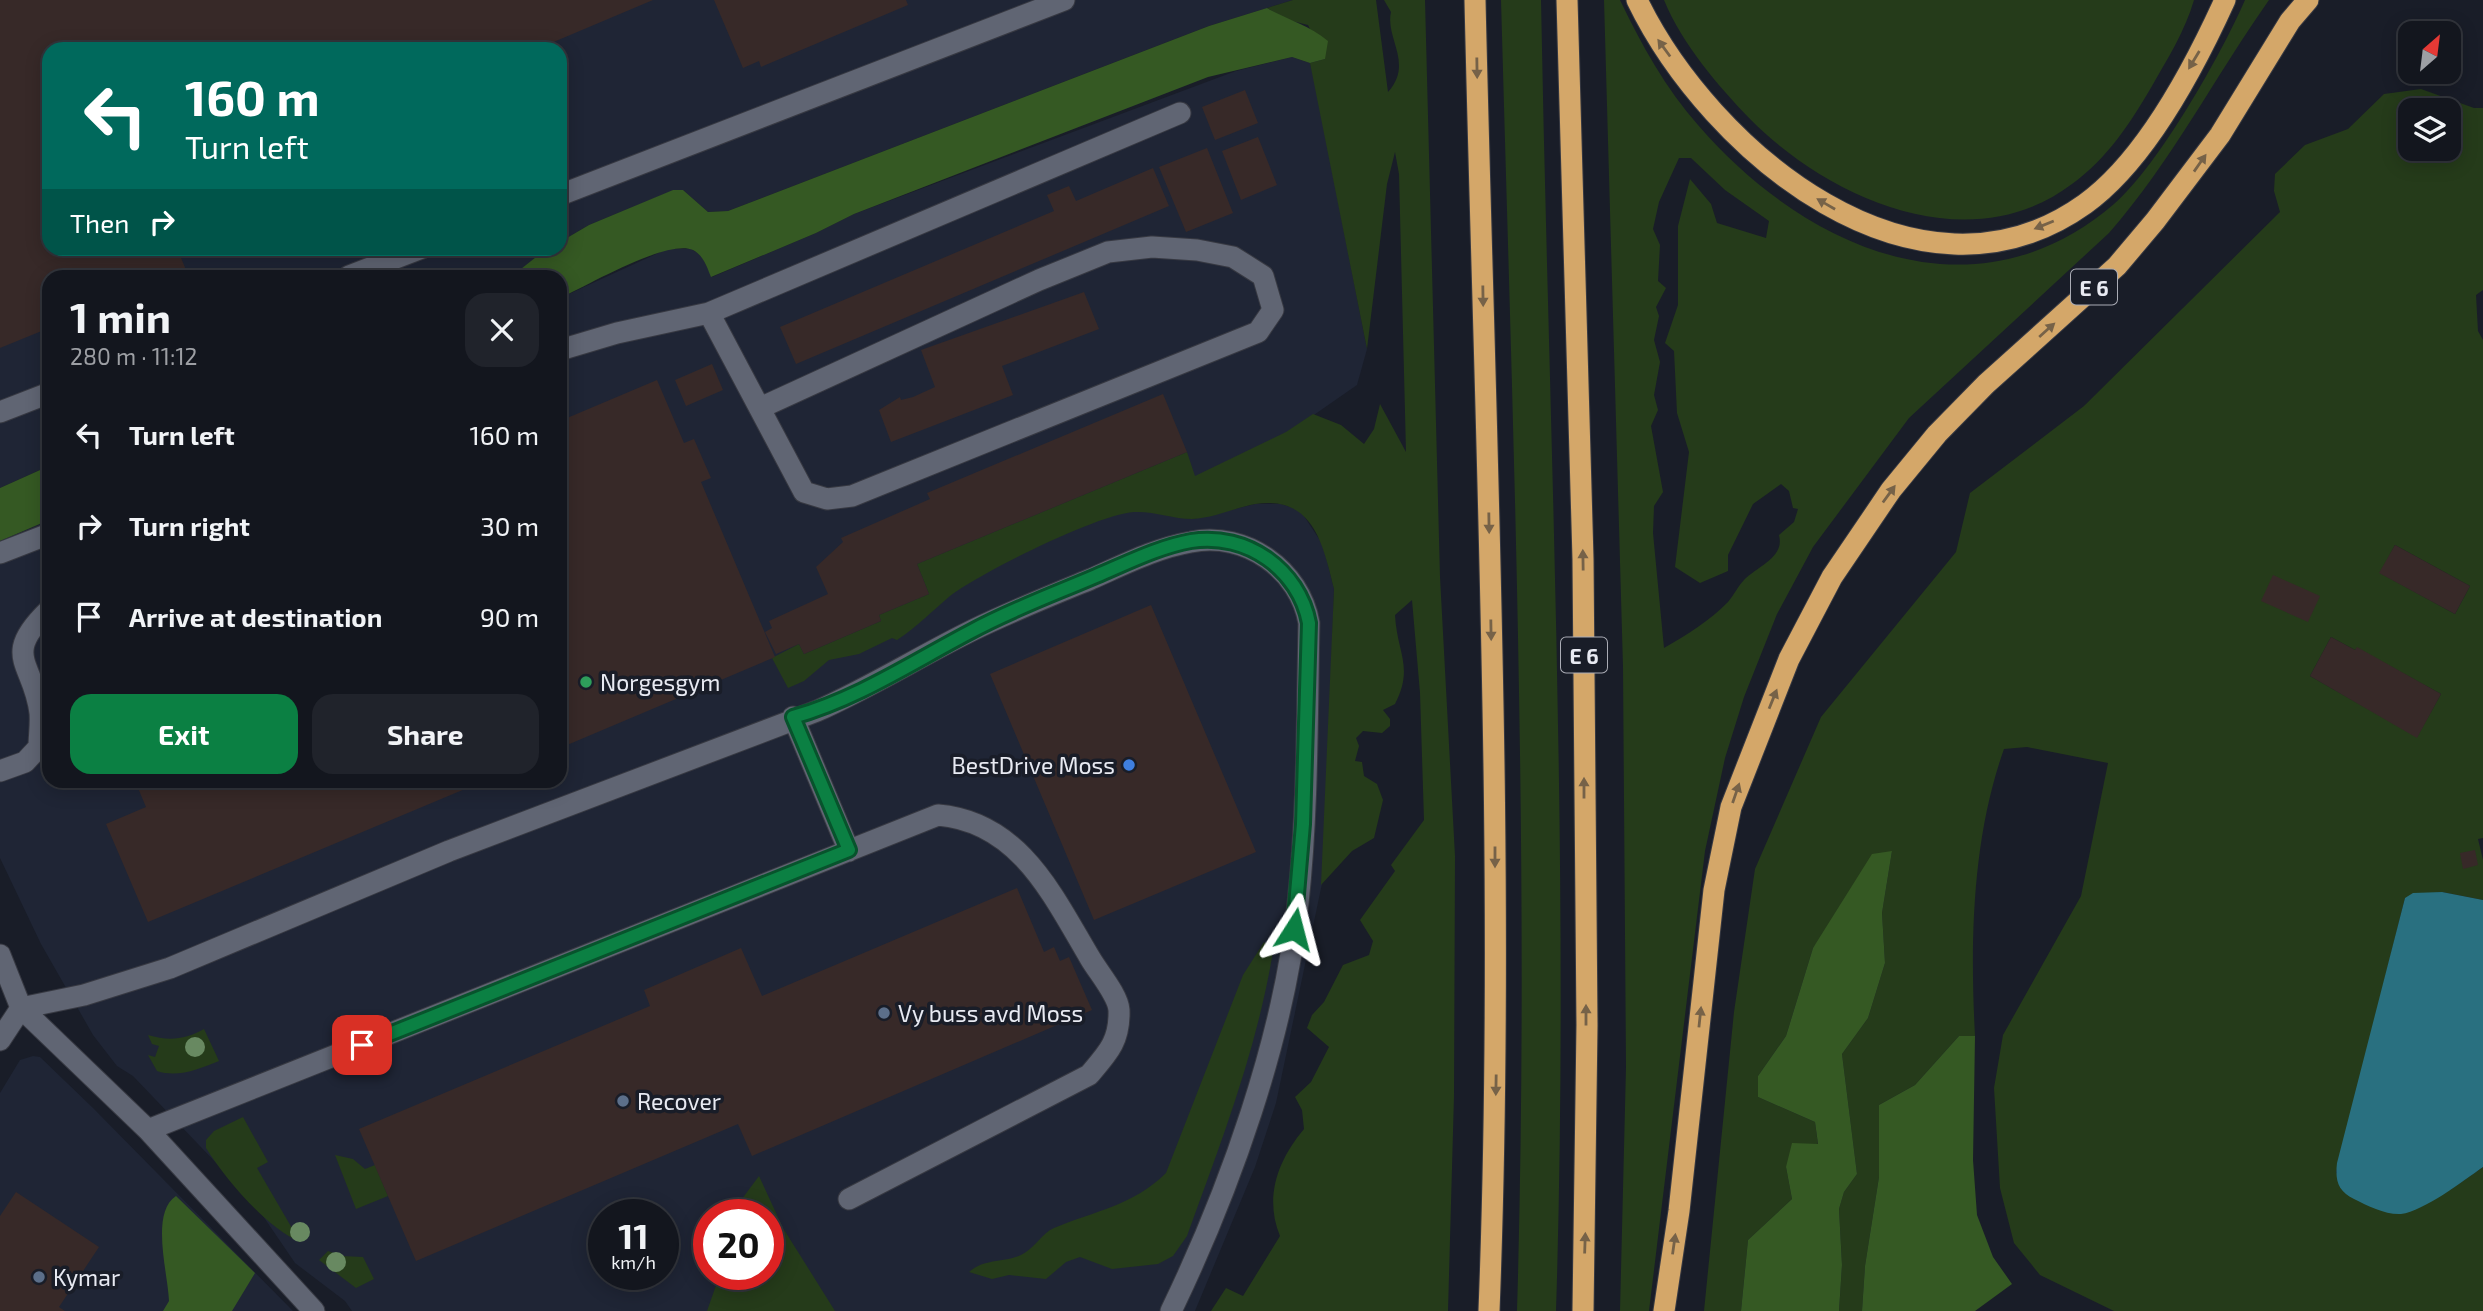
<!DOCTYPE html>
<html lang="en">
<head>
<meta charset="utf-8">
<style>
  :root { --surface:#13161e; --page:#20232b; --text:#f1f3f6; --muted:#9d9fa4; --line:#32353c; --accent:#0b8043 }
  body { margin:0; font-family:"Exo 2",sans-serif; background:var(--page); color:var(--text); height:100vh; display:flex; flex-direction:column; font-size:26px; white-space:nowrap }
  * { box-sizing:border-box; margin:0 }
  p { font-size:23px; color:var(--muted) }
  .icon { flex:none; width:38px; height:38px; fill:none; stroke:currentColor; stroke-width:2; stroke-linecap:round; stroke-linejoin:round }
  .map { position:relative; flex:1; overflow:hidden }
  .side { position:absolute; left:42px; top:270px; width:525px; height:518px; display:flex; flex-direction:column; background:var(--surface); border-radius:21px; box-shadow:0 4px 18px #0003,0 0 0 2px var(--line) }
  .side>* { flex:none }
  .banner { position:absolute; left:42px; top:42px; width:525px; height:214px; border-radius:21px; box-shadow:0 4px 18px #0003,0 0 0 2px var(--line); background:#00695c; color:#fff; overflow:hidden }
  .needle { width:46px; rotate:28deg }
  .buttons { position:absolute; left:2398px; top:21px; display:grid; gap:14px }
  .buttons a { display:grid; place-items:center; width:63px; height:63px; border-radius:14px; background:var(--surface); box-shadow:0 4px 18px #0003,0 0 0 2px var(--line); font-size:35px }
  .speed { position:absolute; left:588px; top:1199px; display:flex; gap:14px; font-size:35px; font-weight:700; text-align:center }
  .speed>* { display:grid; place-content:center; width:91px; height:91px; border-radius:50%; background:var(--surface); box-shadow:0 4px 18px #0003,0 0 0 2px var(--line); line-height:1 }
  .speed small { font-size:18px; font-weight:400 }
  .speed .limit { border:10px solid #d22; background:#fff; color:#111 }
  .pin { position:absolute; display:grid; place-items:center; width:60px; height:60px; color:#fff; margin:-30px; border-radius:14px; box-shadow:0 4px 10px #0006 }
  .me { position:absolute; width:77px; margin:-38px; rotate:9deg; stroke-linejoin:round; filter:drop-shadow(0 0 5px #0008) }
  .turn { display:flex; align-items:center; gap:24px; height:147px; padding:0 28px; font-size:32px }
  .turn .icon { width:91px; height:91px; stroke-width:2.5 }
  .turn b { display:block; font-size:49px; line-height:60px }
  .then { display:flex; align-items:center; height:66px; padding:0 28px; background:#0003; gap:14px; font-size:26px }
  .round { display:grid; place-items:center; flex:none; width:74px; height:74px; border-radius:21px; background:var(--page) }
  .head { display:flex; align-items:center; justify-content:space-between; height:119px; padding:0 28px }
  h1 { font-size:42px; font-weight:700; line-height:52px }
  .primary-button { display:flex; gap:14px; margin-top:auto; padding:14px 28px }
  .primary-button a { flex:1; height:80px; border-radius:21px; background:var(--accent); color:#fff; font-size:28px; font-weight:700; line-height:80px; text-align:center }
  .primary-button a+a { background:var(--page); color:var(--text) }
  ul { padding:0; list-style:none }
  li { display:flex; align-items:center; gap:21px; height:91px; padding:0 28px }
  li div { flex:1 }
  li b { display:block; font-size:26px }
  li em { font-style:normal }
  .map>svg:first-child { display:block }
  .built { fill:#1f2535; fill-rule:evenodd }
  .green { fill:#253b1a; fill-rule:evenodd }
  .forest { fill:#355923 }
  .water { fill:#297080 }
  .building { fill:#372928 }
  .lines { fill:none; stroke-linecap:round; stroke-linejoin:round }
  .minor-casing { stroke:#373942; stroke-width:23 }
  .highway-casing { stroke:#373942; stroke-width:23 }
  .minor { stroke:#606573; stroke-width:21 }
  .highway { stroke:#d4a769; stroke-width:21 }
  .tree { fill:#688961 }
  .oneway { fill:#766248 }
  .route-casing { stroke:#07532c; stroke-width:18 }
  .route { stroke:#0b8043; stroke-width:12 }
  .leisure-dot { fill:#2e9e5b; stroke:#191d28; stroke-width:2.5 }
  .shop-dot { fill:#3f7fe0; stroke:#191d28; stroke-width:2.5 }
  .service-dot { fill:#5c6f8a; stroke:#191d28; stroke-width:2.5 }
  .labels { text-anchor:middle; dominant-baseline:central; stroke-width:7; stroke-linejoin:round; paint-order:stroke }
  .shield { fill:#191d28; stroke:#aaacb5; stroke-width:2 }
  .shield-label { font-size:21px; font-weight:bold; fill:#e8eaf2 }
  .poi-label { font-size:23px; fill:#e8eaf2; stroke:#191d28; text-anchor:start }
</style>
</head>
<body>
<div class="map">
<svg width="2483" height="1311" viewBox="0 0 2483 1311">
  <rect width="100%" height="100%" fill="#191d28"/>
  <path class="built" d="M0,0H1293L1209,26L728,211L708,212L683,190H674L589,225L560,242V49H49V248L548,249L512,276H49V466L0,488Z
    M1292,57L1310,63L1314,77L1367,349L1357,385L1169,516L1193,519L1255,504H1281L1300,510L1323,545L1334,589L1324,874L1276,1103L1255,1167L1195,1311H352L345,1301L295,1263L263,1216L220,1167L133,1076L117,1066L93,1035L41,944L0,858V541L49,520V780H560V298L667,249H691L701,255L712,277L816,233L854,214L1236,71ZM604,1214H663V1274H604ZM709,1214H768V1274H709Z
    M33,1056L40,1057L93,1108L293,1311H0V1093L20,1060Z"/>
  <path class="green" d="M1293,0H1376L1388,92C1414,63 1385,39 1391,12L1384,0H1425L1440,577L1455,856L1454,1096L1448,1311H1211L1226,1288L1243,1296L1280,1236C1264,1197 1278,1160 1304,1129L1302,1110L1295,1097L1311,1082L1329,1047L1307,1028L1312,1015L1324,1002L1343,965L1369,955L1373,941L1360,920L1395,871L1391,865L1424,820L1420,693L1412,600L1395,615C1397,653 1414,667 1395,704L1383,710L1390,719V726L1382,733L1363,731L1356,738L1359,746L1355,761L1362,762L1364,776L1377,784L1383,800L1374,838L1352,851L1321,885L1334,589C1323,544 1313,495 1255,504C1234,508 1214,518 1192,519C1173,519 1154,511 1134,512C1098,514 980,573 950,596C932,611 917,627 897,640L892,638L859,654L829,660L804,681L788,688L772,658L799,644L804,654L881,621L879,615L929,594L917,564L1187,452L1195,476L1286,432L1313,414L1341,425L1364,444L1374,429L1380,404L1406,452L1399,174L1395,152L1387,184L1367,349L1310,63L1325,59L1308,25L1288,20L1267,8Z
    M1501,0H1541C1549,437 1570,874 1556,1311H1517C1530,874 1513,437 1501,0Z
    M1604,0H1620C1641,44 1666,89 1698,125C1805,249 1974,324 2114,204C2159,165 2221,55 2245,0H2269C2214,78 2172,161 2109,233L1909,418L1813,547L1777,614L1744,697L1725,758L1705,851L1649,1311H1620L1626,1067L1623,667ZM1679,158H1691L1725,190L1769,221L1766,238L1717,223L1711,204L1690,179L1678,226V305L1665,343L1674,351L1677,413L1689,452L1675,567L1700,583L1728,571V555L1753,504L1781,484L1789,491L1793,508L1798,509L1794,522L1779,535C1785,558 1757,566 1744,580C1738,586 1734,595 1728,602C1709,621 1687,635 1664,648L1653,533L1654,506L1663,492L1651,426L1658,410L1654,395L1660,362L1654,340L1659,316L1656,307L1666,288L1658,281L1660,245L1653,229L1659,202Z
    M1664,0H2194C2185,31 2168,58 2152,86C2131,122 2107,159 2072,184C1970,261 1831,200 1751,120C1718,86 1682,44 1664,0Z
    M2421,89L2474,108H2483V290L2476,295L2478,331L2483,340V838L2478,839L2483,860V900L2442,892L2405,898L2336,1173L2450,1190L2483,1167V1311H2114L2040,1275L2014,1243L2000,1188L1994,1088L2003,1035L2081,896L2108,763L2027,747L2004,749C1972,839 1970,942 1975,1036H1959L1915,1085L1879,1105V1177L1865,1266L1862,1311H1839L1842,1265L1839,1209L1844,1192L1857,1174L1842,1054L1868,1018L1885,963L1882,913L1892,851L1813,948L1786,1036L1758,1076V1097L1815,1122L1818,1145L1786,1167L1792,1199L1748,1240L1741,1311H1704L1734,1012L1755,869L1821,717L1956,552L1970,493L2084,406L2280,212L2274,191L2275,174L2305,145L2348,129L2384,94ZM2410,110H2448V149H2410ZM2395,545L2470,586L2455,614L2380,573ZM2331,637L2355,650L2357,648L2441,694L2417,737L2310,676Z
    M1264,942L1273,951C1257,1050 1221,1142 1187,1236L1173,1256L1158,1264L1112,1269L1080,1257L1066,1262L1046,1279L1009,1275L992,1279L969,1272C985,1258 1003,1263 1021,1255C1034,1249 1042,1233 1054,1228C1095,1211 1134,1205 1166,1173L1243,975Z
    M204,1029L219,1061C199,1069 178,1078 157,1071L148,1055L155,1057L159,1046L152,1044L148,1035C168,1041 185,1040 204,1029Z
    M243,1117L268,1162L257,1168L300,1242C266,1227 226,1180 206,1148V1140L214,1131Z
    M335,1155L353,1159L365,1169L375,1165L388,1196L356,1209Z
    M759,1176L783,1228L835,1311H707L720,1274H768V1214H736L733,1211Z
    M328,1251L342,1256L363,1257L374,1279L356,1288L319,1260Z"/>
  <path class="forest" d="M1267,8C1288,20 1309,25 1328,41L1325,59L1310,63L1292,57L1208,77L854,214L816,233L711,277C707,267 703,255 693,250C666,239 587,286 560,298V276H512L545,250L560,248V242L589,225L673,190H683L708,212L728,211L1209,26Z
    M49,466V520L0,541V488Z
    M1892,851L1882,913L1885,963L1868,1018L1842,1054L1857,1174L1844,1192L1839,1209L1842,1265L1839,1311H1741L1748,1240L1792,1199L1786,1167L1792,1143L1818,1144L1815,1122L1758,1097V1076L1786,1036L1813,948L1872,854Z
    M1959,1036H1975L1973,1160L1977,1215L1993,1257L2012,1284L1975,1311H1862L1865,1266L1879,1177V1105L1915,1085Z
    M176,1196L255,1273L232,1311H163L169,1301C168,1273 150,1213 176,1196Z"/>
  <path class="water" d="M2442,892L2483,900V1167C2463,1181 2424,1211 2401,1214C2386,1215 2368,1206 2354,1199C2338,1191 2335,1181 2337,1163L2405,898L2413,893Z"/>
  <path class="building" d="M0,0H653L537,49H49V248H177L186,270L172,276H49V328L0,348Z
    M714,0H906L908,5L761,67L759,61L743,68Z
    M1245,90L1258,123L1215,140L1202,107Z
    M1258,137L1277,185L1241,200L1222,151Z
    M1207,148L1233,213L1186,232L1159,167Z
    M1153,168L1169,206L796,364L780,327L1054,211L1047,195L1069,186L1076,201Z
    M1084,292L1099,329L1002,366L1013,395L891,442L879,410L900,397L901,400L913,397L935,387L921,350Z
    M712,364L723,390L686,406L675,380Z
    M657,380L684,443L694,439L711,478L701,482L775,657L560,748V421Z
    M1163,394L1187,452L917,564L929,594L879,615L881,621L804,654L799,644L776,654L765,632L772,628L769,621L828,594L816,567L843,542L841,538L930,499L927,493Z
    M2395,545L2470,586L2455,614L2379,573Z
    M2273,575L2320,596L2308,622L2261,601Z
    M1151,605L1256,852L1094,920L990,674Z
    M2331,637L2355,650L2357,647L2441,694L2417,738L2310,676Z
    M135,781H484L148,922L106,824L146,807Z
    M2475,850L2478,865L2463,869L2460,853Z
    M1017,888L1044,952L1054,947L1060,961L1069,957L1092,1010L752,1156L738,1124L416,1261L359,1129L650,1006L644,990L741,948L762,996Z
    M16,1192L99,1247L59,1307L65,1311H0V1216Z"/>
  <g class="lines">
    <defs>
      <path id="minor" d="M560,195L1064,0
        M349,276L422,248
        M709,313L804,492L827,499L852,496L1258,332L1273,310L1263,276L1233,257L1197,250L1152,247L1108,252L1039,280L760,408
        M560,350L617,333L709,313L1180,113
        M0,412L49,393
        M0,553L49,534
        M793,717L849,851
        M0,771L25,762L39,747C39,736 41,724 40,713C34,662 0,657 49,610
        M0,955L21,1008L148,1130L314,1311
        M21,1008L84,995L170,968L449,851L817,711C871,687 920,656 973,630C1012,611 1052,595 1091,579C1123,565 1156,548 1191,542C1246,531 1300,570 1309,623C1307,716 1308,811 1298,903C1284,1038 1230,1189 1171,1311
        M0,1040L21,1008
        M148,1130L938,815C1020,822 1053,896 1090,958C1098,972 1118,995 1119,1010C1120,1041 1108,1053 1089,1075L849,1199"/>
      <path id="highway" d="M1475,0C1485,437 1506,874 1489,1311
        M1567,0L1583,559L1587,1025L1583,1311
        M1637,0C1710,151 1917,324 2085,204C2145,161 2195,66 2225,0
        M1664,1311L1679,1211L1714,890L1731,807L1789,659L1832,577L1891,490L1937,434L1986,384L2117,266L2155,221L2220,135L2290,21L2308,0"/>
    </defs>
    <use href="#minor" class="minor-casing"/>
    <use href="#highway" class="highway-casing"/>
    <use href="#minor" class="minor"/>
    <use href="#highway" class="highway"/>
  </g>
  <g class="tree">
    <circle cx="195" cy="1047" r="10"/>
    <circle cx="300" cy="1232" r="10"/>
    <circle cx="336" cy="1262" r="10"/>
  </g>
  <defs><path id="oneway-solid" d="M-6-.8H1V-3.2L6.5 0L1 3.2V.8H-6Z" transform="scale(1.75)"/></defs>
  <g class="oneway">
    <use href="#oneway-solid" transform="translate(1664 48) rotate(-126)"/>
    <use href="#oneway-solid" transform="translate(2194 60) rotate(121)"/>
    <use href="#oneway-solid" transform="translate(1477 68) rotate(89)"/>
    <use href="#oneway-solid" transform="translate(2200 163) rotate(-55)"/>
    <use href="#oneway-solid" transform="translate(1826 204) rotate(-150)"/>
    <use href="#oneway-solid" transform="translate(2044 225) rotate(158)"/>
    <use href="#oneway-solid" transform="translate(1483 296) rotate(89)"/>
    <use href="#oneway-solid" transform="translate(2047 330) rotate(-42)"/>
    <use href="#oneway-solid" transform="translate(1889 494) rotate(-54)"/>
    <use href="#oneway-solid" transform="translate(1489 523) rotate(89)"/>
    <use href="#oneway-solid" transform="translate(1583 560) rotate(-91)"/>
    <use href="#oneway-solid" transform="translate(1491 630) rotate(89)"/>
    <use href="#oneway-solid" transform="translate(1773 699) rotate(-68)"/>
    <use href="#oneway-solid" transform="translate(1584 788) rotate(-90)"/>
    <use href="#oneway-solid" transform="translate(1736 793) rotate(-71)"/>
    <use href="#oneway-solid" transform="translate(1495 857) rotate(90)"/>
    <use href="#oneway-solid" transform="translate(1586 1015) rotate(-90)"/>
    <use href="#oneway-solid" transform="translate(1700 1017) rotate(-84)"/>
    <use href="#oneway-solid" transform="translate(1496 1085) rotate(91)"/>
    <use href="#oneway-solid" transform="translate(1585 1243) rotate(-88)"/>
    <use href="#oneway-solid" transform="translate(1674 1244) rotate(-82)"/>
  </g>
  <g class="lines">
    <defs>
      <path id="route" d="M362,1045L849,850L793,717C857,699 911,663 970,632C1010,610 1054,594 1096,576C1127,563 1158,547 1191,541C1247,532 1299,570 1309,623L1303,824L1294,929"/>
    </defs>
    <use href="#route" class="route-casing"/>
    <use href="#route" class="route"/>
  </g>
  <circle class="leisure-dot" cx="586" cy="682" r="7"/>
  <circle class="shop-dot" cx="1129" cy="765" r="7"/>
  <g class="service-dot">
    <circle cx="884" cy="1013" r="7"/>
    <circle cx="623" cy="1101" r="7"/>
    <circle cx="39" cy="1277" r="7"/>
  </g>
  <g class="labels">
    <g class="shield">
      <rect x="2071" y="269.5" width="46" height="35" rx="5"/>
      <rect x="1561" y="637.5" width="46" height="35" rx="5"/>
    </g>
    <g class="shield-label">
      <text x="2094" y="287">E 6</text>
      <text x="1584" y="655">E 6</text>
    </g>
    <g class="poi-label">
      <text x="600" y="682">Norgesgym</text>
      <text x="1115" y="765" text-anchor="end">BestDrive Moss</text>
      <text x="898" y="1013">Vy buss avd Moss</text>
      <text x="637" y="1101">Recover</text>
      <text x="53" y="1277">Kymar</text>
    </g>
  </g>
</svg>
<div class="buttons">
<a><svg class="needle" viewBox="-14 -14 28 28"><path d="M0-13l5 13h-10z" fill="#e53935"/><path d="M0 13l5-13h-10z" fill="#9d9fa4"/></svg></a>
<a><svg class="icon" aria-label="layers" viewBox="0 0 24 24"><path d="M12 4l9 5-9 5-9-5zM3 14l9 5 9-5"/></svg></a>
</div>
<div class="speed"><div>11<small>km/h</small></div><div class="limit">20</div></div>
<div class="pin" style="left:362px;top:1045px;background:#d93025"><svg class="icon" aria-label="arrive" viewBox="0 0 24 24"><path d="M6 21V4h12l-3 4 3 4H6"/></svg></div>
<svg class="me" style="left:1294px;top:929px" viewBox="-20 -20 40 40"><path d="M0-17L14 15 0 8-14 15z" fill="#0b8043" stroke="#fff" stroke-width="4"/></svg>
<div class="banner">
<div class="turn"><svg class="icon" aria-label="left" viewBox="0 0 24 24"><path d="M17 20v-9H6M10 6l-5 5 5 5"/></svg><div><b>160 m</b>Turn left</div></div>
<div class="then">Then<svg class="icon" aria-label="right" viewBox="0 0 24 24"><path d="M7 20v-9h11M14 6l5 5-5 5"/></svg></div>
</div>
<section class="side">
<div class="head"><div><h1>1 min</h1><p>280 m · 11:12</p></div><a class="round"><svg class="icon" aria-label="close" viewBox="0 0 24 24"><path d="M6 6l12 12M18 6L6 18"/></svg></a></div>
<ul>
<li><svg class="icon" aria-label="left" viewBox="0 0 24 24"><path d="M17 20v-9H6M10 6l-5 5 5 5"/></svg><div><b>Turn left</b></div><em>160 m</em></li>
<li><svg class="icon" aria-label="right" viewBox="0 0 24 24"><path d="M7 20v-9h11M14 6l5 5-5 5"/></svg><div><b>Turn right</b></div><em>30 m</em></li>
<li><svg class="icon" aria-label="arrive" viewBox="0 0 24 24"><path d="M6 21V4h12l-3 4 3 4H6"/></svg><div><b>Arrive at destination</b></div><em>90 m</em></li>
</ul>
<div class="primary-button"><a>Exit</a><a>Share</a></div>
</section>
</div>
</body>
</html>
